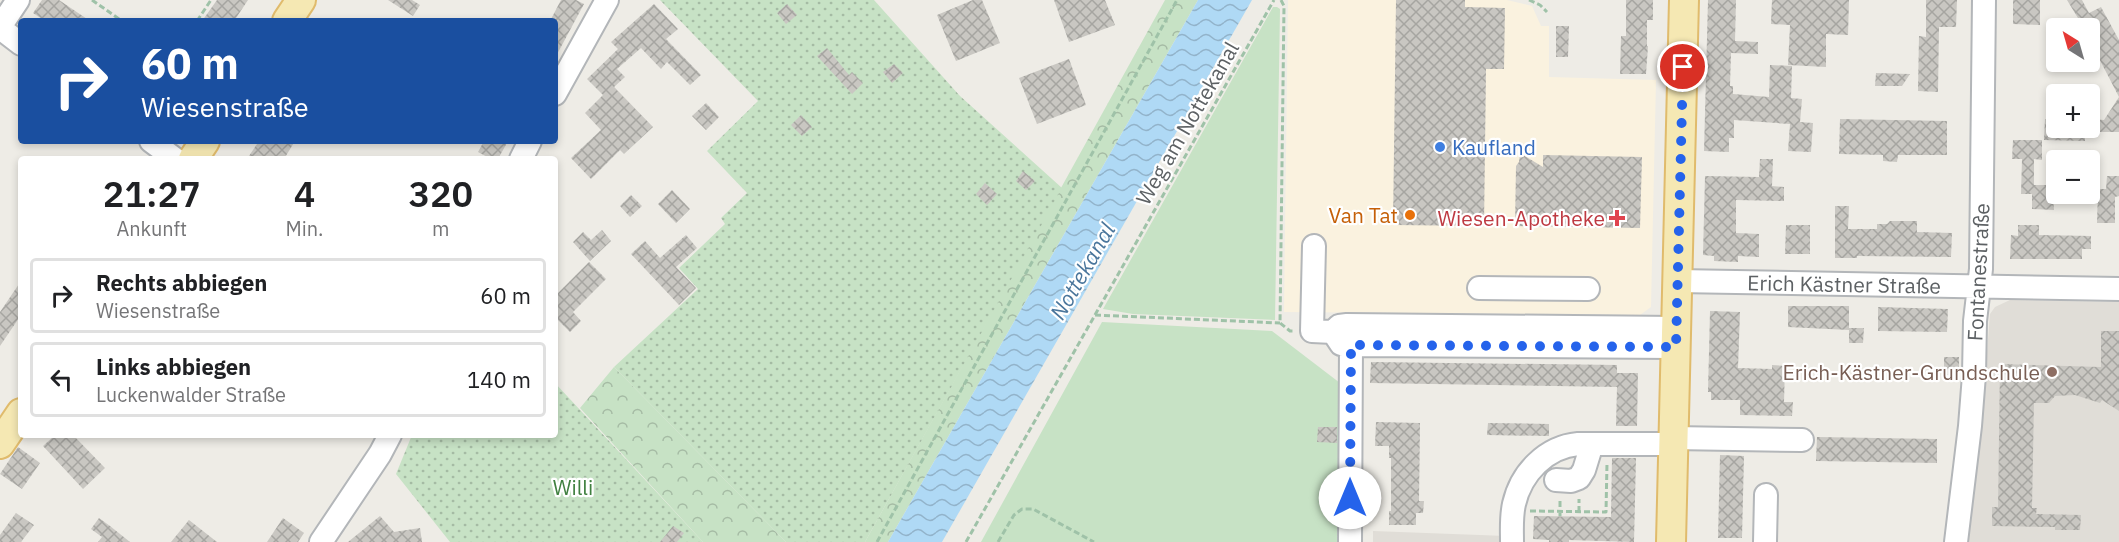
<!DOCTYPE html>
<html lang="de">
<head>
<meta charset="utf-8">
<style>
  :root { --surface:#fff; --page:#f6f6f6; --text:#202124; --muted:#757577; --line:#e0e0e0 }
  body { margin:0; font-family:"IBM Plex Sans",sans-serif; background:var(--page); color:var(--text); height:100vh; display:flex; flex-direction:column; font-size:22px; white-space:nowrap }
  * { box-sizing:border-box; margin:0 }
  p { font-size:20px; color:var(--muted) }
  .icon { flex:none; width:33px; height:33px; fill:none; stroke:currentColor; stroke-width:2; stroke-linecap:round; stroke-linejoin:round }
  .map { position:relative; flex:1; overflow:hidden }
  .panel { position:absolute; left:18px; top:156px; width:540px; height:282px; display:flex; flex-direction:column; background:var(--surface); border-radius:6px; box-shadow:0 3px 9px #0003 }
  .panel>* { flex:none }
  .banner { position:absolute; left:18px; top:18px; width:540px; height:126px; border-radius:6px; box-shadow:0 3px 9px #0003; background:#1a4fa0; color:#fff; overflow:hidden }
  .needle { width:39px; rotate:323deg }
  .buttons { position:absolute; left:2046px; top:18px; display:grid; gap:12px }
  .buttons a { display:grid; place-items:center; width:54px; height:54px; border-radius:6px; background:var(--surface); box-shadow:0 3px 9px #0003; font-size:30px }
  .pin { position:absolute; display:grid; place-items:center; width:51px; height:51px; color:#fff; margin:-26px; border:3px solid #fff; border-radius:50%; box-shadow:0 2px 6px #0007 }
  .me { position:absolute; width:66px; margin:-33px; rotate:0deg; stroke-linejoin:round; filter:drop-shadow(0 0 4px #0008) }
  .turn { display:flex; align-items:center; gap:21px; height:126px; padding:0 24px; font-size:27px }
  .turn .icon { width:78px; height:78px; stroke-width:2.5 }
  .turn b { display:block; font-size:42px; line-height:51px }
  .eta { display:flex; justify-content:space-evenly; align-items:center; height:102px; text-align:center }
  .eta b { font-size:36px; font-weight:600; line-height:42px }
  ul { padding:0; list-style:none }
  li { display:flex; align-items:center; gap:18px; height:75px; margin:0 12px 9px; padding:0 12px; border:3px solid var(--line); border-radius:6px }
  li div { flex:1 }
  li b { display:block; font-size:22px }
  li em { font-style:normal }
  .map>svg:first-child { display:block }
  .commercial { fill:#faf2df }
  .education { fill:#e0ddd7 }
  .grass { fill:#c7e2c5 }
  .forest { fill:url(#forest-crowns) }
  .garden { fill:url(#garden-dots) }
  .water { fill:url(#water-waves) }
  .building { fill:url(#building-cross-hatch) }
  .lines { fill:none; stroke-linecap:round; stroke-linejoin:round }
  .minor-casing { stroke:#b3b6b9; stroke-width:26 }
  .major-casing { stroke:#e0bb6c; stroke-width:32 }
  .path { stroke:#9fc2a8; stroke-width:3; stroke-dasharray:6 3; stroke-linecap:butt }
  .minor { stroke:#fff; stroke-width:22 }
  .major { stroke:#f5e8b3; stroke-width:28 }
  .route { stroke:#2563eb; stroke-width:10; stroke-dasharray:0 18 }
  .shop-dot { fill:#3f7fe0; stroke:#fff; stroke-width:2 }
  .food-dot { fill:#e8710a; stroke:#fff; stroke-width:2 }
  .health-dot { fill:#e0444e; stroke:#fff; stroke-width:2 }
  .education-dot { fill:#8d6e63; stroke:#fff; stroke-width:2 }
  .labels { text-anchor:middle; dominant-baseline:central; stroke-width:4.5; stroke-linejoin:round; paint-order:stroke }
  .street-label { font-size:21px; fill:#5d6164; stroke:#fff }
  .shop-label { font-size:21px; fill:#366cbe; stroke:#fff; text-anchor:start }
  .food-label { font-size:21px; fill:#c56008; stroke:#fff; text-anchor:end }
  .health-label { font-size:21px; fill:#be3a42; stroke:#fff; text-anchor:end }
  .education-label { font-size:21px; fill:#785e54; stroke:#fff; text-anchor:end }
  .park-label { font-size:21px; fill:#408040; stroke:#fff }
  .water-label { font-size:22px; font-style:italic; fill:#4a769c; stroke:#fff }
</style>
</head>
<body>
<div class="map">
<svg width="2119" height="542" viewBox="0 0 2119 542">
  <defs>
    <pattern id="forest-crowns" width="20" height="18" patternUnits="userSpaceOnUse" patternTransform="scale(1.5)"><rect width="20" height="18" fill="#c7e2c5"/><path d="M2 6a3 3 0 1 1 6 0M12 15a3 3 0 1 1 6 0" fill="none" stroke="#a5bba4"/></pattern>
    <pattern id="garden-dots" width="8" height="8" patternUnits="userSpaceOnUse" patternTransform="scale(1.5)"><rect width="8" height="8" fill="#c7e2c5"/><path d="M2 2h.1M6 6h.1" fill="none" stroke="#a5bba4" stroke-width="1.8" stroke-linecap="round"/></pattern>
    <pattern id="water-waves" width="16" height="10" patternUnits="userSpaceOnUse" patternTransform="scale(1.5)"><rect width="16" height="10" fill="#afd9f5"/><path d="M0 5q4-4 8 0t8 0" fill="none" stroke="#92b3ca"/></pattern>
    <pattern id="building-cross-hatch" width="8" height="8" patternUnits="userSpaceOnUse" patternTransform="scale(1.5)"><rect width="8" height="8" fill="#c9c7c2"/><path d="M0 0l8 8M0 8l8-8" fill="none" stroke="#a6a5a1"/></pattern>
  </defs>
  <rect width="100%" height="100%" fill="#eeece6"/>
  <path class="commercial" d="M1288,0H1507L1532,6L1541,26H1549V77L1656,80L1651,307L1640,315L1284,312Z"/>
  <path class="education" d="M2010,300L2119,302V542H1967L1972,490L1981,429L1990,314L1995,307Z
    M1373,531L1506,536L1505,542H1373Z"/>
  <path class="grass" d="M1273,7H1277L1280,9L1275,320L1133,314L1103,309Z
    M1102,322L1272,331L1340,383L1346,542H981Z"/>
  <path class="forest" d="M1165,0H1198L888,542H865Z
    M614,367L786,542H703L580,408Z"/>
  <path class="garden" d="M660,0H874L960,96L1062,188L865,542H786L614,367L698,289L679,268L725,224L721,218L747,193L707,151L758,101Z
    M555,383L703,542H450L396,474L412,435H555Z"/>
  <path class="water" d="M1198,0H1252L942,542H888Z"/>
  <path class="building" d="M42,0H59L90,21H45L33,13Z
    M217,0H248L234,21H202Z
    M388,0H412L420,5L413,16Z
    M561,0H576L584,4L555,58V21H550Z
    M973,0H982L1000,43L956,61L937,15Z
    M1054,0H1105L1115,25L1069,42Z
    M1396,0H1465V7L1505,8L1504,69H1486L1484,226L1393,225Z
    M1626,0H1653V20H1647V46H1648L1646,74H1620L1621,36H1626Z
    M1708,0H1736L1735,41L1758,42V54L1731,53L1730,86H1733V94L1769,97L1770,65L1792,66L1791,98L1802,99L1800,122L1813,123L1811,152L1788,151L1790,124L1734,120V138H1729V152L1704,151Z
    M1772,0H1849L1848,35L1826,34V67L1788,65L1790,25L1771,24Z
    M1926,0H1957L1956,27H1939L1938,92L1918,91L1919,36L1926,37Z
    M2013,0H2040V25L2013,24Z
    M2067,0H2082L2089,13L2101,7L2119,40V132H2090V119L2104,120L2119,97L2090,41V28H2084Z
    M654,4L678,29L666,39L701,75L690,85L667,62L661,69L641,48L617,69L625,77L614,87L653,127L624,154L620,150L591,179L571,158L601,130L585,113L603,95L587,79L618,49L611,42Z
    M787,4L797,15L786,24L777,13Z
    M1556,26H1569L1568,57H1556Z
    M827,48L849,75L852,72L863,83L852,94L817,56Z
    M1069,59L1086,105L1037,124L1019,78Z
    M894,64L903,73L892,83L883,72Z
    M1876,73L1910,74L1902,86H1875Z
    M706,103L719,117L706,130L692,116Z
    M801,115L812,127L802,136L791,125Z
    M1840,119L1947,121V155H1898L1897,162L1883,161V155L1839,154Z
    M2045,119H2056V128H2085V141L2044,140Z
    M2013,140H2042V160L2034,159V185H2052L2054,210L2032,209V194H2021L2022,159H2012Z
    M259,141H295L284,159H247Z
    M484,141H508L498,159H491L478,152Z
    M1520,153L1543,167V155L1642,157L1640,228L1515,226L1516,166L1519,162Z
    M1760,159H1773L1772,186L1784,187V201L1736,200V233L1759,234V257L1738,256V262L1714,261V256L1703,255L1705,176L1759,177Z
    M1023,171L1035,181L1026,190L1016,181Z
    M2107,176H2119V196L2115,197V223H2097L2098,189H2106Z
    M985,183L997,194L987,205L976,194Z
    M672,190L690,209L676,223L658,204Z
    M631,195L642,206L630,217L620,206Z
    M1835,206H1849L1848,229H1877V224H1887L1890,221H1917V232L1952,233L1951,257L1857,256V258H1835Z
    M1786,225H1810V254H1785Z
    M2018,225H2039V235L2091,236V249H2082V259H2010L2011,235L2018,236Z
    M602,230L611,241L590,261L573,242L583,232L591,240Z
    M686,235L697,248L676,267L696,288L679,305L631,254L645,241L660,258Z
    M589,262L606,279L573,312L581,321L570,332L555,317V296Z
    M21,281V315L0,346V312Z
    M1788,306H1849V330L1788,327Z
    M1878,307L1948,309L1947,332L1878,331Z
    M1710,311L1740,312L1738,368L1772,369V365L1785,366L1784,402H1793L1792,416L1740,415V400H1711V392H1708Z
    M1849,328H1864L1863,343H1849Z
    M2101,331H2119V411L2102,400L2100,403L2075,395L2055,396L2049,403H2034L2032,508H2037L2036,514L2081,515L2080,530H2055V527L1992,526V507H1998L2000,364L2101,367Z
    M1944,357H1959V375H1944Z
    M1371,362L1617,365V373H1638L1637,426H1616L1617,387L1370,383Z
    M1376,422L1420,423L1419,501H1424L1423,513H1416V525H1389V511H1391V458H1389V446H1375Z
    M1488,423L1549,424V436L1487,435Z
    M1318,427H1337V443L1317,442Z
    M55,435H73L105,468L83,489L43,446Z
    M1817,437L1937,439V463L1816,461Z
    M18,447L40,463L22,489L0,474Z
    M1720,455L1744,456L1742,538H1718Z
    M1612,458H1636L1634,542L1569,540V542H1549V540L1533,539L1534,516L1611,517Z
    M16,513L34,525L21,542H0V535Z
    M380,516L394,532L420,528L422,542H348Z
    M99,518L110,526L130,542H98L102,537L91,529Z
    M283,518L304,533L298,542H267Z
    M189,520L217,542H171Z
    M673,526L684,533L677,542H660Z"/>
  <g class="lines">
    <defs>
      <path id="minor" d="M0,27L18,0
        M0,28L21,44
        M555,94L607,0
        M151,141L175,159
        M521,159L530,141
        M1314,246L1312,331L1333,332L1339,326L1347,325L1676,328
        M1677,281L2119,289
        M1479,288L1588,289
        M1333,332L1341,344L1351,345L1676,347
        M1673,438L1802,440
        M1556,480L1571,481L1579,478L1584,470L1592,444
        M321,542L380,454L390,435
        M1350,542L1351,345
        M1512,542C1512,530 1511,517 1514,504C1521,473 1546,447 1578,444H1673
        M1765,542L1766,495
        M1956,542L1970,426L1974,375L1975,321L1981,269L1984,0"/>
      <path id="major" d="M287,21L301,0
        M193,159L205,141
        M0,444L21,413
        M1671,542L1684,0"/>
    </defs>
    <use href="#minor" class="minor-casing"/>
    <use href="#major" class="major-casing"/>
    <path class="path" d="M92,0L122,21
      M1281,0L1284,6L1280,323L1290,331H1294
      M1529,0L1540,5L1547,12
      M197,21L211,0
      M1095,315L1280,323
      M1530,511L1606,512L1607,463
      M1579,512V499
      M1560,516V500
      M877,542L1177,0
      M966,542L1274,0
      M998,542L1014,515L1022,509H1033L1094,542"/>
    <use href="#minor" class="minor"/>
    <use href="#major" class="major"/>
  </g>
  <g class="lines">
    <path class="route" d="M1350,498L1351,345L1676,347L1683,67"/>
  </g>
  <circle class="shop-dot" cx="1440" cy="147" r="6"/>
  <circle class="food-dot" cx="1410" cy="215" r="6"/>
  <path class="health-dot" d="M1614 209h6v6h6v6h-6v6h-6v-6h-6v-6h6z"/>
  <circle class="education-dot" cx="2052" cy="372" r="6"/>
  <g class="labels">
    <g class="street-label">
      <text transform="translate(1187 123) rotate(-60)">Weg am Nottekanal</text>
      <text transform="translate(1978 272) rotate(-87)">Fontanestraße</text>
      <text transform="translate(1844 284) rotate(1)">Erich Kästner Straße</text>
    </g>
    <g class="shop-label">
      <text x="1452" y="147">Kaufland</text>
    </g>
    <g class="food-label">
      <text x="1398" y="215">Van Tat</text>
    </g>
    <g class="health-label">
      <text x="1605" y="218">Wiesen-Apotheke</text>
    </g>
    <g class="education-label">
      <text x="2040" y="372">Erich-Kästner-Grundschule</text>
    </g>
    <g class="park-label">
      <text x="573" y="487">Willi</text>
    </g>
    <g class="water-label">
      <text transform="translate(1082 271) rotate(-60)">Nottekanal</text>
    </g>
  </g>
</svg>
<div class="buttons">
<a><svg class="needle" viewBox="-14 -14 28 28"><path d="M0-13l5 13h-10z" fill="#e53935"/><path d="M0 13l5-13h-10z" fill="#757577"/></svg></a>
<a>+</a>
<a>−</a>
</div>
<div class="pin" style="left:1683px;top:67px;background:#d93025"><svg class="icon" aria-label="arrive" viewBox="0 0 24 24"><path d="M6 21V4h12l-3 4 3 4H6"/></svg></div>
<svg class="me" style="left:1350px;top:498px" viewBox="-20 -20 40 40"><circle r="19" fill="#fff"/><path d="M0-13L10 11 0 6-10 11z" fill="#2563eb"/></svg>
<div class="banner">
<div class="turn"><svg class="icon" aria-label="right" viewBox="0 0 24 24"><path d="M7 20v-9h11M14 6l5 5-5 5"/></svg><div><b>60 m</b>Wiesenstraße</div></div>
</div>
<section class="panel">
<div class="eta">
<div><b>21:27</b><p>Ankunft</p></div>
<div><b>4</b><p>Min.</p></div>
<div><b>320</b><p>m</p></div>
</div>
<ul>
<li><svg class="icon" aria-label="right" viewBox="0 0 24 24"><path d="M7 20v-9h11M14 6l5 5-5 5"/></svg><div><b>Rechts abbiegen</b><p>Wiesenstraße</p></div><em>60 m</em></li>
<li><svg class="icon" aria-label="left" viewBox="0 0 24 24"><path d="M17 20v-9H6M10 6l-5 5 5 5"/></svg><div><b>Links abbiegen</b><p>Luckenwalder Straße</p></div><em>140 m</em></li>
</ul>
</section>
</div>
</body>
</html>
